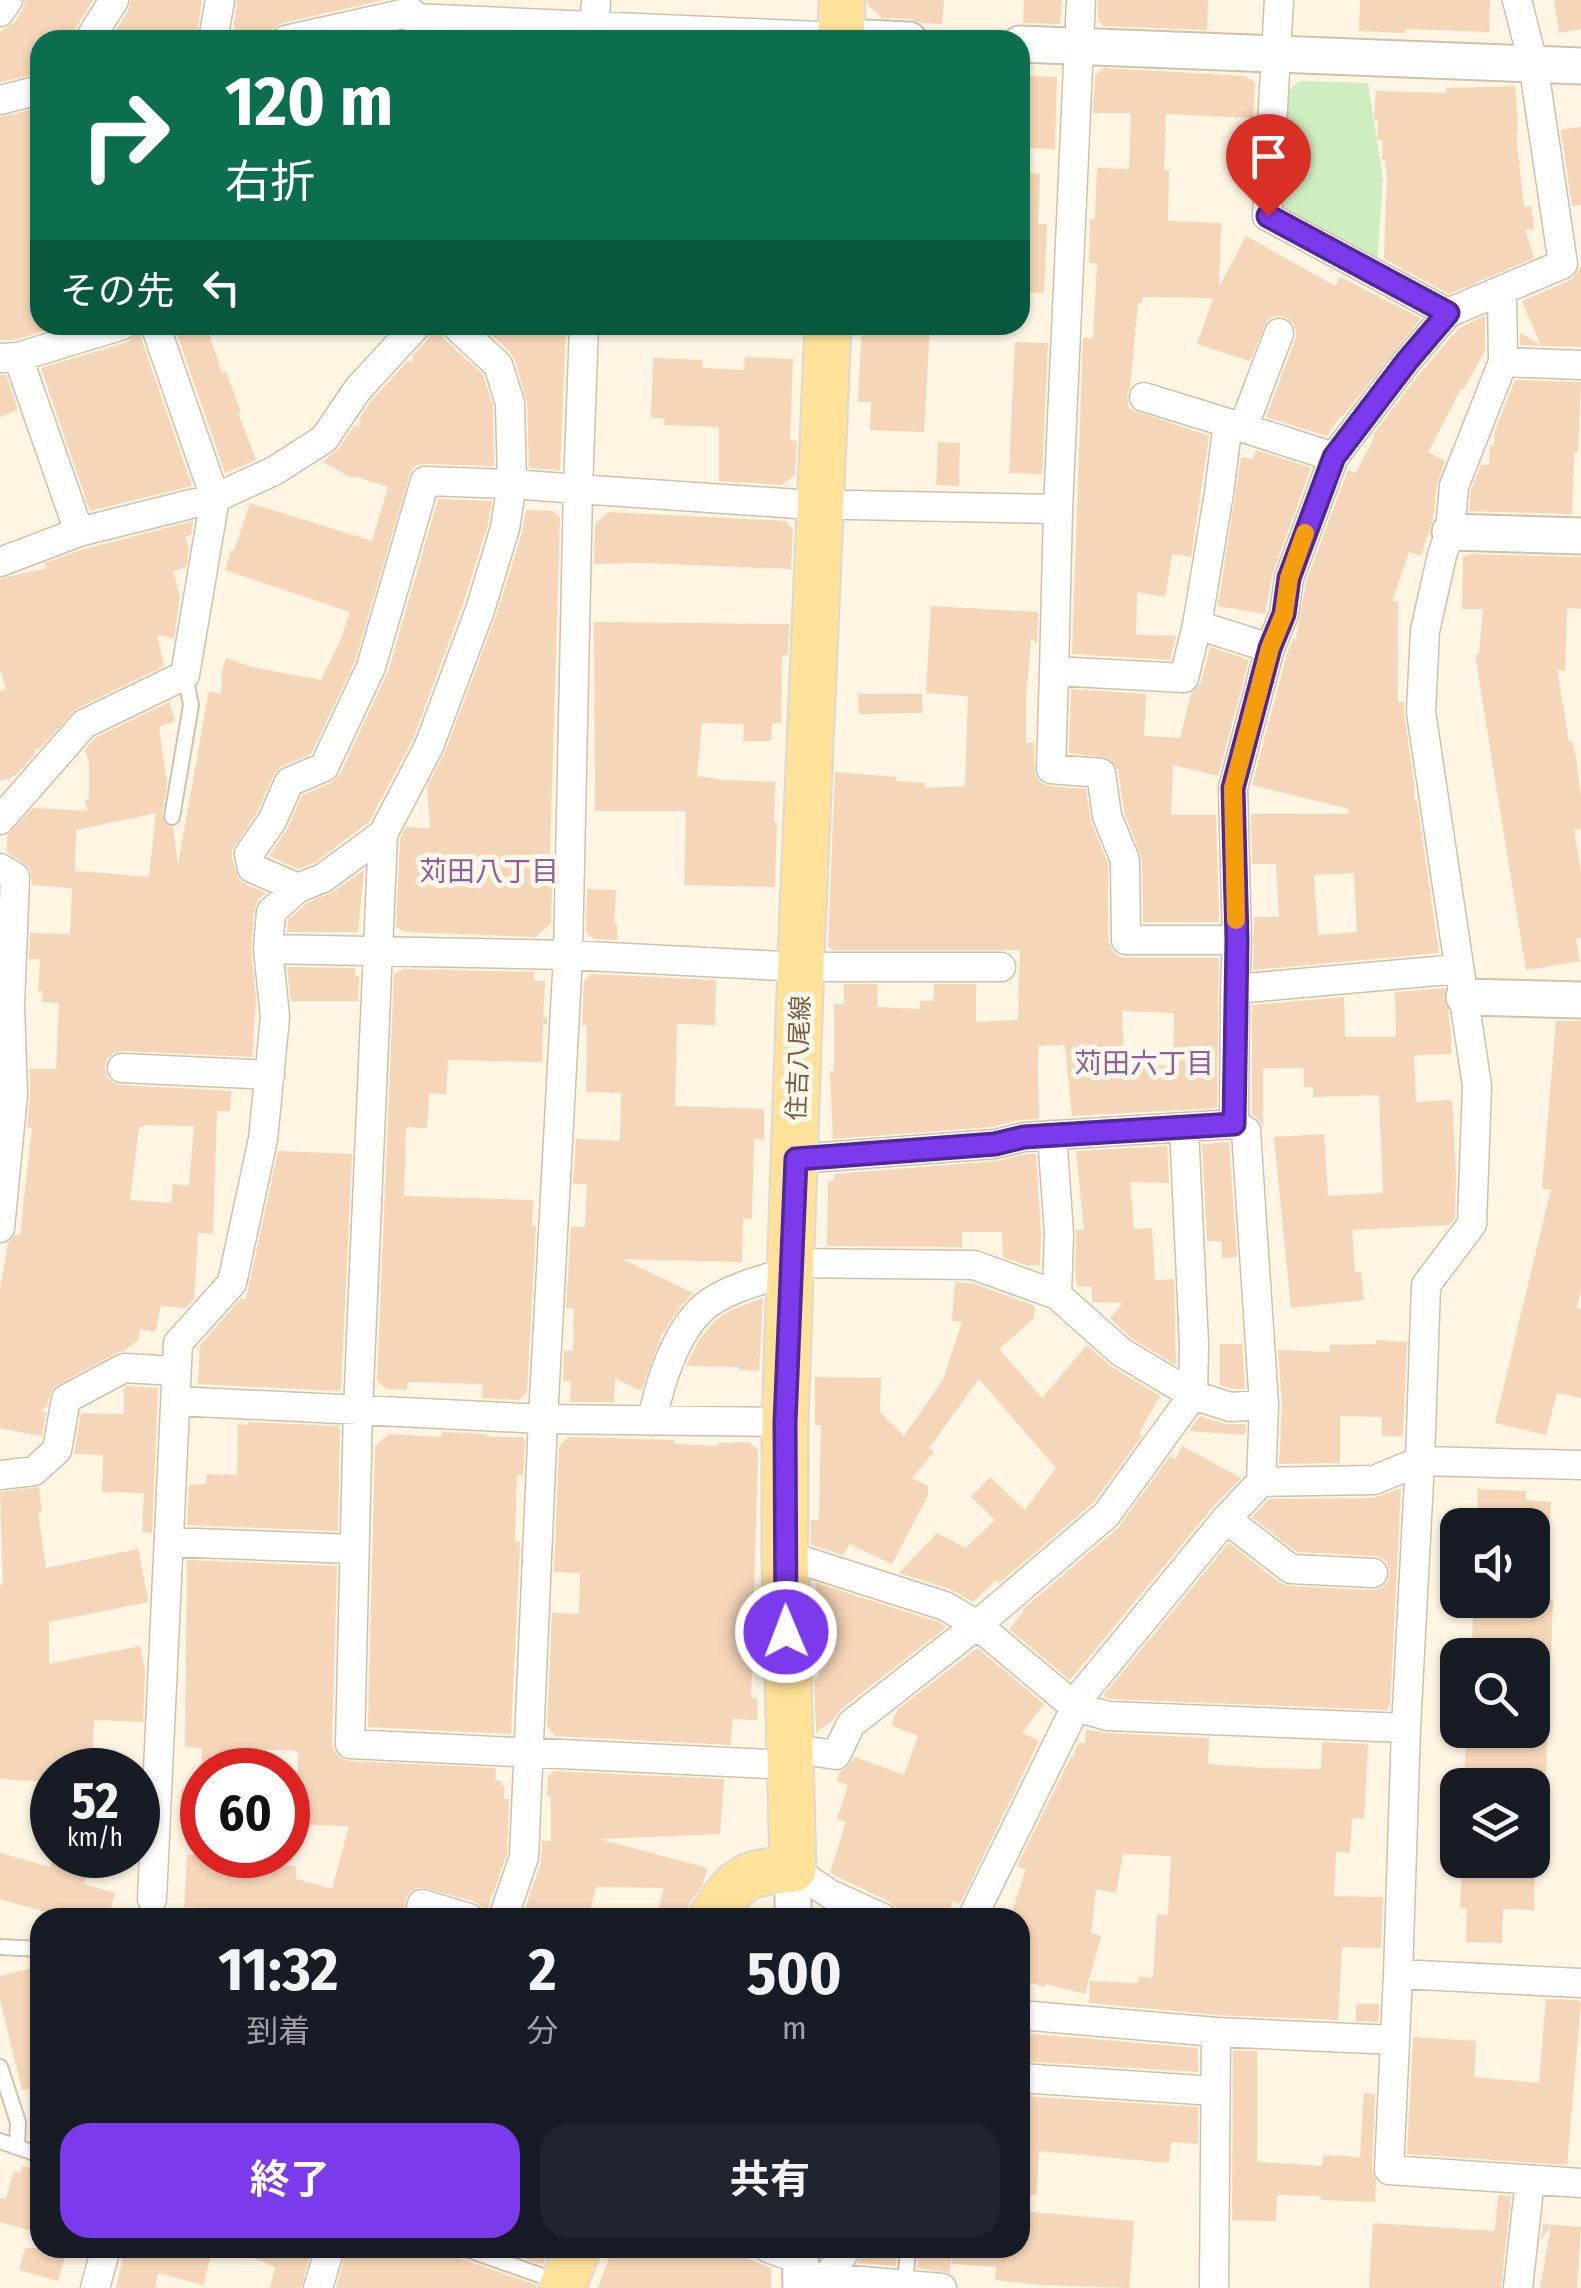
<!DOCTYPE html>
<html lang="ja">
<head>
<meta charset="utf-8">
<style>
  :root { --surface:#171b24; --page:#20242c; --text:#f1f3f6; --muted:#9ea1a6; --accent:#7c3aed }
  body { margin:0; font-family:"Fira Sans Condensed","Noto Sans JP",sans-serif; background:var(--page); color:var(--text); height:100vh; display:flex; flex-direction:column; font-size:38px; white-space:nowrap }
  * { box-sizing:border-box; margin:0 }
  p { font-size:32px; color:var(--muted) }
  .icon { flex:none; width:55px; height:55px; fill:none; stroke:currentColor; stroke-width:2; stroke-linecap:round; stroke-linejoin:round }
  .map { position:relative; flex:1; overflow:hidden }
  .drawer { position:absolute; left:30px; top:1908px; width:1000px; height:350px; display:flex; flex-direction:column; background:var(--surface); border-radius:30px; box-shadow:0 2px 8px #0004 }
  .drawer>* { flex:none }
  .top-card { position:absolute; left:30px; top:30px; width:1000px; height:305px; border-radius:30px; box-shadow:0 2px 8px #0004; background:#0b6e4f; color:#fff; overflow:hidden }
  .tools { position:absolute; left:1440px; top:1508px; display:grid; gap:20px }
  .tools a { display:grid; place-items:center; width:110px; height:110px; border-radius:20px; background:var(--surface); box-shadow:0 2px 8px #0004; font-size:50px }
  .speed { position:absolute; left:30px; top:1748px; display:flex; gap:20px; font-size:50px; font-weight:700; text-align:center }
  .speed>* { display:grid; place-content:center; width:130px; height:130px; border-radius:50%; background:var(--surface); box-shadow:0 2px 8px #0004; line-height:1 }
  .speed small { font-size:25px; font-weight:400 }
  .speed .limit { border:15px solid #d22; background:#fff; color:#111 }
  .pin { position:absolute; display:grid; place-items:center; width:85px; height:85px; color:#fff; margin:-102px -42px; border-radius:50% 50% 50% 0; rotate:-45deg; box-shadow:0 0 10px #0007 }
  .pin .icon { rotate:45deg }
  .me { position:absolute; width:110px; margin:-55px; rotate:359deg; stroke-linejoin:round; filter:drop-shadow(0 0 8px #0008) }
  .turn { display:flex; align-items:center; gap:35px; height:210px; padding:0 30px; font-size:45px }
  .turn .icon { width:130px; height:130px; stroke-width:2.5 }
  .turn b { display:block; font-size:70px; line-height:85px }
  .then { display:flex; align-items:center; height:95px; padding:0 30px; background:#0003; gap:20px; font-size:38px }
  .eta { display:flex; justify-content:space-evenly; align-items:center; height:170px; text-align:center }
  .eta b { font-size:60px; font-weight:700; line-height:70px }
  .cta { display:flex; gap:20px; margin-top:auto; padding:20px 30px }
  .cta a { flex:1; height:115px; border-radius:30px; background:var(--accent); color:#fff; font-size:40px; font-weight:700; line-height:115px; text-align:center }
  .cta a+a { background:var(--page); color:var(--text) }
  .map>svg:first-child { display:block }
  .green { fill:#ceedc0 }
  .building { fill:#f6d6b8; fill-rule:evenodd }
  .lines { fill:none; stroke-linecap:round; stroke-linejoin:round }
  .service-casing { stroke:#d2c0aa; stroke-width:18 }
  .minor-casing { stroke:#d2c0aa; stroke-width:31 }
  .tertiary-casing { stroke:#d2c0aa; stroke-width:39 }
  .primary-casing { stroke:#dfd8d3; stroke-width:49 }
  .service { stroke:#fff; stroke-width:14 }
  .minor { stroke:#fff; stroke-width:28 }
  .tertiary { stroke:#fff; stroke-width:35 }
  .primary { stroke:#ffe299; stroke-width:45 }
  .route-casing { stroke:#51269a; stroke-width:25 }
  .route { stroke:#7c3aed; stroke-width:18 }
  .slow { stroke:#f59e0b; stroke-width:18 }
  .labels { text-anchor:middle; dominant-baseline:central; stroke-width:10; stroke-linejoin:round; paint-order:stroke }
  .street-label { font-size:25px; fill:#785c46; stroke:#fff9eb }
  .neighbourhood-label { font-size:28px; fill:#8e619d; stroke:#fff9eb }
</style>
</head>
<body>
<div class="map">
<svg width="1581" height="2288" viewBox="0 0 1581 2288">
  <rect width="100%" height="100%" fill="#fef6e3"/>
  <path class="green" d="M1300,81L1368,83L1383,179L1377,264L1282,215L1287,91Z"/>
  <path class="building" d="M25,0H93L74,31L72,40H40V73L0,82V32L15,22L23,9Z
    M131,0H202L196,40H110L129,9Z
    M237,0H384L282,23L274,28L269,40H254L253,30L236,34L234,24Z
    M868,0H944L942,24L921,23L910,19L882,18L868,5Z
    M1024,0H1062L1060,24L1023,23Z
    M1098,0H1208L1207,30L1103,26L1098,20Z
    M1360,0H1490L1489,32L1405,29V33L1359,31Z
    M1554,0H1581V29L1559,33Z
    M1103,68L1245,76L1255,83L1253,118L1166,114L1164,170H1169L1168,221L1221,223L1219,287L1246,236L1335,286L1340,277L1421,318L1343,416L1341,415L1327,436L1266,417L1296,338V329L1293,323L1286,317L1275,316L1267,320L1250,361L1197,344L1213,298L1143,297L1142,303H1138L1130,387L1127,393L1129,409L1209,436L1191,557L1172,554L1165,597L1137,592L1136,635L1176,636L1170,660L1072,654L1083,338H1093L1097,263H1089L1090,219H1095L1097,168L1129,169L1131,113H1093L1095,76Z
    M1026,76L1057,77L1055,149L1024,148Z
    M1515,86L1518,133H1516L1524,207L1531,206L1534,229L1525,230L1534,258L1449,294L1384,259L1387,175L1385,160L1382,159L1383,140H1377L1378,120H1374L1376,91L1446,93V88Z
    M40,108V325H63L15,340H0V117Z
    M1581,127V205L1572,206L1561,130Z
    M1020,173L1040,174L1038,224H1047L1044,293L1020,292Z
    M1581,267V347L1520,345V333L1541,345L1522,301L1571,280Z
    M1485,316V351L1463,390L1461,389L1428,452L1445,461L1437,484L1433,519L1421,556L1409,552L1392,601L1398,602V702H1404V714L1414,782V801H1417L1439,953L1253,970L1254,917H1279L1276,864H1252L1251,814H1348L1349,809L1252,785L1287,654L1293,639H1296L1306,582L1348,470L1356,473L1375,436L1373,435L1421,372L1459,328ZM1354,873L1357,932L1318,935L1314,875Z
    M174,325H206L222,373L226,372L241,412L238,413L256,460L225,473Z
    M481,325H566L560,470L529,468L527,402L515,360L510,352Z
    M862,325H920L919,328H930L924,432L870,430L871,402H858Z
    M434,326L443,338L483,375L493,406L494,466L426,464L417,465L411,470L355,661L311,754L282,766L274,774L257,812L232,850V858L238,878L245,884L266,893L258,900L254,911L251,950L256,999L252,1057L123,1051L113,1053L107,1059L105,1066L107,1077L113,1083L120,1085L231,1091L230,1111H217L213,1234L198,1233L194,1299L186,1308L161,1306L155,1332L140,1329L138,1340L124,1351L116,1353L52,1388L47,1406L40,1411L46,1412L42,1436L0,1428V1289L8,1244L16,1234L20,1235L32,1128H27L30,1097V1069H56L59,1003L42,1002L43,991H38L40,959H29L30,933L70,934L72,888L32,885L30,868L7,852V836L33,808L88,811L85,800L89,799V762L85,750L95,738L169,702L175,721L159,727L167,784L162,816L165,824L173,827L178,864L209,691L221,694L222,672L226,658L252,667L321,680L341,639L350,612L225,570L231,550L234,551L250,503L372,541L388,487L354,476L352,478L323,462L338,449L354,426H359L361,416L372,400L408,361L413,362V355L430,337ZM156,813L149,877L75,871L76,830ZM144,1125L194,1126L189,1186L173,1184L171,1203L130,1200L139,1127H144Z
    M139,332L192,486L90,511L41,368L128,342Z
    M1015,342L1048,343L1042,474L1009,473Z
    M745,357L793,359L790,440L797,441L795,475L782,485L719,481V427L664,425L665,418H651L653,358L703,360L702,368L744,370Z
    M0,375H6L18,410L0,417Z
    M1515,380L1581,382L1578,452H1574L1572,514L1469,511L1471,490L1481,465H1489L1490,446H1494L1495,431Z
    M938,442L960,443L959,486L936,485Z
    M1256,450L1311,468L1273,572L1265,614L1218,606L1241,457L1253,459Z
    M438,499L492,501L488,524L463,604L413,739L369,822L314,863L298,869L269,856L288,828L302,795L331,783L340,774L388,672Z
    M526,510L552,511L560,517L549,887H552L551,923L536,937L405,932L396,927L400,839L406,827L430,828L427,787L445,752L496,616L522,533Z
    M609,512L785,521L793,530L791,569L644,563L594,564L595,524Z
    M193,521L191,535L185,536L189,548L186,567L173,571L180,597L174,638L157,635L164,666L76,709L40,748L35,749L34,755L15,776L11,777L9,783V778L0,781V691L6,689L0,669V579L47,568L45,563L84,549Z
    M1469,554L1581,557V609L1567,608L1565,671L1557,670L1569,742H1572L1576,757L1581,797V829L1574,830L1581,872V938H1576L1580,961L1526,970L1475,655L1479,654L1483,609H1462L1463,556H1468Z
    M931,606L1038,612L1037,643L1031,639L1026,698V743H1034L1035,776L1041,783L1049,786L1086,789L1091,822L1108,864V940L1112,950L1118,956L1126,958H1219L1217,1108L1072,1116L1065,1045L1038,1046L1039,1119L1020,1120L992,1127L833,1139L830,1071H834V1004H844V984H877V1007L920,1009V1001H934V984H976V1022L1018,1020L1020,950H833L828,946L835,772L897,777L896,781L925,783V788L965,786L968,696L926,693ZM1122,1011L1174,1013L1173,1065L1124,1067Z
    M594,622L789,624L788,655H782L781,723H772L771,741H743L744,724L702,723L697,776L722,780L775,782L774,822H777L775,887L684,885L686,811H595Z
    M1210,647L1249,660L1218,776L1173,765L1171,815H1216L1219,922H1143L1142,859L1124,811L1118,770L1109,758L1069,753L1071,689L1146,694L1144,736L1180,738L1191,694L1201,683Z
    M858,694H922V713L859,714Z
    M364,870L358,932H287L288,920L307,903L333,892Z
    M587,889L616,890L614,924H617V940L593,939L586,931Z
    M287,967L355,968V976H359L358,1001H291Z
    M404,969L534,972V981H545L543,1020L547,1016V1024H543L542,1062L448,1060L446,1094L429,1093L427,1128L406,1127L404,1196L533,1200L532,1226H536L527,1392L519,1400L482,1398L483,1384L407,1382V1390L387,1389L377,1381L394,974Z
    M591,974L716,980L715,1025L677,1024L675,1106L764,1109V1140L754,1139L752,1219L743,1218L742,1262L622,1259L693,1293L680,1307L661,1336L641,1391L615,1378L614,1402H570L571,1381H563L564,1351H573L574,1308H566L571,1227H585L587,1184H573L576,1139L620,1141L621,1093L586,1092L587,1025H582L584,981Z
    M1445,988L1443,997L1448,1010L1451,1031V1054L1414,1055L1416,1102L1452,1100L1456,1176L1455,1218L1449,1225L1352,1230L1355,1272H1361L1364,1300L1291,1308L1274,1137L1324,1134L1328,1196L1383,1193L1379,1095L1313,1097V1087H1304V1068H1263V1128L1260,1121L1252,1114V1005L1344,997L1345,1037H1396L1395,992Z
    M1556,1021H1581V1290L1577,1308L1581,1309V1398L1557,1393L1546,1435L1495,1423L1551,1189H1542Z
    M1229,1142L1237,1257L1222,1258V1241H1207L1202,1144Z
    M1167,1146L1169,1183L1130,1182L1134,1229L1152,1228L1155,1280L1174,1279L1176,1365L1131,1338L1110,1318L1123,1303L1092,1302V1287L1077,1286L1075,1267L1076,1230H1084L1076,1151Z
    M278,1151L352,1154L341,1389L339,1391L198,1384L200,1345L241,1299H246Z
    M1027,1154H1036L1041,1233L1040,1265H1026L1003,1257L1002,1232H962V1247L827,1246L828,1181H834V1174L997,1161Z
    M955,1282L975,1284L1035,1306L1033,1319L999,1349L1042,1398L1087,1345L1112,1367L1160,1396L1139,1433L1142,1436L1093,1503L999,1583L996,1580L973,1602L950,1589L899,1573L937,1533L966,1548L995,1520L971,1497L990,1477L1025,1510L1056,1468L979,1379L929,1448L934,1452L912,1478L928,1486V1495L892,1564L850,1544L843,1555L811,1545V1520L819,1521L820,1468L821,1425H815V1377L881,1378L880,1412L904,1436L943,1380L962,1322L952,1321Z
    M763,1298L759,1371L739,1370V1367L686,1366L699,1340L716,1320L731,1310Z
    M1376,1340L1407,1342L1403,1436H1382V1417L1340,1416V1463L1279,1464L1282,1405L1278,1350L1330,1352V1345L1376,1344Z
    M1220,1344H1242L1245,1389H1232L1220,1385Z
    M128,1386L158,1388L152,1533L142,1532L144,1493L102,1492L103,1455L74,1454L81,1413L124,1414V1388Z
    M1200,1416L1225,1424H1246L1245,1435L1189,1431Z
    M248,1422L338,1426L340,1429L338,1531L187,1525L189,1485L206,1484L207,1474L237,1475L238,1424L248,1425Z
    M442,1432L488,1434L485,1437H522L525,1440L523,1475H517L516,1499L515,1542H520L511,1734L368,1727L375,1446L389,1434L441,1437Z
    M568,1437L674,1440V1444L719,1446V1443L749,1442L758,1450L751,1698H757V1720L732,1719L731,1745L555,1736L547,1725L552,1613L579,1614L580,1573L554,1572L559,1446Z
    M1182,1446L1241,1478L1212,1508L1070,1680L1009,1629L1024,1611L1022,1610L1118,1528L1170,1456L1175,1460Z
    M39,1487L42,1512L38,1513L46,1568L138,1549L148,1600V1602L49,1622V1664L140,1646L145,1669L143,1722L94,1720L92,1770H52V1782L0,1779V1585H3L0,1492Z
    M1401,1488L1390,1705L1386,1710L1111,1699L1103,1696L1229,1543L1280,1583L1289,1586L1372,1590L1382,1588L1388,1582L1390,1573L1388,1564L1382,1558L1374,1556L1297,1552L1252,1517L1269,1499L1374,1498Z
    M1478,1489L1526,1491V1500L1551,1502L1550,1525H1477Z
    M187,1560L337,1566L332,1744L334,1751L340,1758L349,1761L496,1768L495,1781H502L501,1785L504,1786V1799H509L507,1854L487,1910L474,1901L419,1887L411,1891L406,1898L401,1918H321L224,1913L225,1909L184,1907L187,1855H237L236,1863L296,1866V1879L332,1889L349,1826L307,1825L308,1821L298,1822V1751L248,1749L247,1770H201L202,1748L185,1747Z
    M816,1583L938,1622L946,1627L840,1710L833,1720L816,1733L814,1680L820,1675L817,1671Z
    M1474,1600H1553L1551,1655H1471Z
    M977,1648L1044,1704L1022,1733L1039,1741L960,1904L953,1901L947,1918H900L898,1909L890,1902L830,1873L846,1822L837,1819L848,1785L837,1781L840,1771L845,1770L855,1757L904,1775L918,1736L891,1725L897,1710Z
    M1086,1730L1107,1733L1209,1738L1208,1764L1262,1768L1321,1769L1322,1742L1368,1744L1364,1819L1352,1818L1350,1853L1336,1852L1334,1896L1383,1897L1381,1948L1342,1947L1338,2020L1217,2015L1089,2003L1090,1981L1138,1983L1139,1977L1153,1978L1157,1914L1168,1915L1171,1856L1123,1854L1116,1893L1096,1889L1091,1933L1101,1936L1085,1994L1046,1984L1044,1987L1020,1979V1918H1010L1026,1869L1017,1866L1071,1757L1073,1758L1078,1743H1085Z
    M1466,1730H1547L1546,1785H1464Z
    M554,1771L724,1779L720,1834L599,1839L707,1868L703,1884L689,1904L685,1918H656L664,1888L596,1887L588,1918H533L523,1914L541,1863L542,1841H551V1796H547L548,1777Z
    M182,1789L202,1790V1813L181,1812Z
    M0,1853L50,1867L51,1863L87,1873L84,1884L115,1893L108,1918H51L52,1914L0,1899Z
    M1462,1860H1535L1534,1910L1503,1909L1502,1943L1466,1942L1467,1908H1460Z
    M40,1966V2086L22,2090L0,2000V1976Z
    M1546,1999L1578,2000L1581,2003L1567,2165L1407,2154L1413,2037L1476,2041L1474,2077L1539,2083Z
    M1356,2004H1379L1378,2022L1356,2021Z
    M1020,2033L1198,2048V2072L1020,2061Z
    M1233,2050L1257,2051V2162L1322,2166L1323,2155L1360,2157L1364,2093L1375,2094L1372,2169L1376,2181L1375,2202L1321,2200V2196L1277,2195L1276,2221L1232,2220Z
    M1020,2096L1198,2107V2144L1171,2142L1169,2163L1039,2151L1037,2195L1020,2194Z
    M22,2166L40,2171V2184L33,2207L40,2209L35,2232L0,2222V2198L6,2199L14,2171L20,2173Z
    M1498,2195L1511,2196L1501,2288H1369L1373,2223L1495,2231Z
    M1020,2211L1134,2221L1129,2288L1041,2285L995,2280L996,2267L952,2264V2248H1020Z
    M1543,2224L1581,2227L1577,2288H1540L1551,2226L1541,2240Z
    M25,2248H68L58,2281L19,2270Z
    M125,2248H213L203,2285L158,2273L155,2288H116Z
    M229,2248H312L301,2288H270L275,2267Z
    M347,2248H437L453,2252L459,2258L537,2285L536,2288H336Z
    M504,2248H550L543,2265L503,2251Z
    M613,2248H721L771,2268V2288H598Z
    M864,2248H897L896,2266L858,2263Z
    M919,2248H952L950,2273L917,2268Z"/>
  <g class="lines">
    <defs>
      <path id="service" d="M172,817L191,705L185,675
        M145,1918L152,1899
        M0,1947L40,1949
        M0,2067L18,2122L17,2147
        M0,2141L40,2155
        M463,2248L557,2281
        M905,2285L908,2248"/>
      <path id="minor" d="M1279,0L1267,216L1448,313
        M0,12L8,0
        M413,18L841,37
        M89,40L114,0
        M213,40L220,0
        M286,40L411,12
        M594,40L596,0
        M0,100L40,90
        M455,325L498,365L510,403L512,484L578,489L568,955L543,1419L524,1857L503,1918
        M584,325L578,489L798,504L1058,509
        M18,357L79,532
        M0,358L18,357L123,325
        M1503,362L1581,365
        M1144,397L1228,423
        M1243,428L1279,333
        M1334,457L1289,578L1284,614L1270,648L1233,788L1237,940L1235,989L1458,969
        M0,562L79,532L215,498L274,471L324,439L358,389L417,325
        M1197,625L1184,678L1054,671L1051,769L1101,773L1107,816L1125,860L1126,940H1237
        M1270,648L1197,625L1219,493L1228,423L1334,457L1407,361L1448,313L1563,264L1533,63L1517,0
        M1054,671L1058,509L1081,0
        M0,820L84,724L185,675L215,498L155,325
        M0,868L15,877L10,1005L13,1095L0,1228
        M298,888L323,878L383,834
        M268,949L568,955L801,967H1001
        M122,1068L270,1075
        M1184,1127L1194,1344L1193,1395
        M1052,1135L1059,1233L1057,1295
        M796,1159L995,1144L1024,1137L1234,1124
        M792,1263L974,1265L1057,1295L1121,1352L1193,1395
        M176,1401L543,1419L785,1422
        M1264,1405L1230,1407L1193,1395L1106,1515L977,1625L1075,1707L1108,1716L1406,1728
        M652,1421C659,1385 675,1332 704,1307C725,1289 764,1279 791,1271
        M0,1475L34,1471L57,1450L66,1399L124,1368L176,1371
        M1261,1482L1374,1480L1420,1461L1581,1465
        M1226,1519L1291,1569L1373,1573
        M169,1542L354,1549
        M785,1555L945,1606L977,1625L851,1724L836,1755L788,1748
        M793,1869L830,1894L883,1918
        M152,1899L178,1343L232,1283L263,1139L275,1017L268,949L271,912L298,888L252,868L249,854L272,821L289,782L324,767L371,667L425,481L512,484L505,528L480,610L429,746L383,834L358,1410L350,1744L789,1765
        M418,1918L422,1904L469,1918
        M972,1918L1082,1694L1226,1519L1261,1482L1264,1405L1246,1131L1234,1124L1235,989
        M1398,1974L1406,1728L1420,1461L1426,1285L1472,1224L1477,1086L1421,712L1425,631L1442,555L1450,532L1454,486L1503,362L1502,290
        M1020,2015L1216,2032L1395,2040L1398,1974L1581,1983
        M1395,2040L1389,2170L1581,2183
        M1020,2078L1215,2091
        M768,2248L801,2260
        M810,2276L827,2278L847,2248
        M827,2278L942,2288
        M95,2288L106,2248
        M318,2288L330,2248
        M1214,2288L1216,2032
        M1518,2288L1530,2180"/>
      <path id="tertiary" d="M841,37L909,40
        M1020,44L1581,66
        M1450,532L1581,536
        M1464,997L1581,1000
        M793,1869V1918
        M800,2248L801,2288"/>
      <path id="primary" d="M841,40L842,0
        M711,1918C738,1876 744,1873 793,1869L785,1555V1422L802,932L828,325
        M562,2288L578,2248"/>
    </defs>
    <use href="#service" class="service-casing"/>
    <use href="#minor" class="minor-casing"/>
    <use href="#tertiary" class="tertiary-casing"/>
    <use href="#primary" class="primary-casing"/>
    <use href="#service" class="service"/>
    <use href="#minor" class="minor"/>
    <use href="#tertiary" class="tertiary"/>
    <use href="#primary" class="primary"/>
  </g>
  <g class="lines">
    <defs>
      <path id="route" d="M786,1632L785,1422L796,1159L995,1144L1024,1137L1234,1124L1237,940L1233,788L1270,648L1284,614L1289,578L1334,457L1407,361L1448,313L1268,216"/>
    </defs>
    <use href="#route" class="route-casing"/>
    <use href="#route" class="route"/>
    <path class="slow" d="M1236,920L1233,788L1270,648L1284,614L1289,578L1305,533"/>
  </g>
  <g class="labels">
    <g class="street-label">
      <text transform="translate(799 1058) rotate(-88)">住吉八尾線</text>
    </g>
    <g class="neighbourhood-label">
      <text x="489" y="871">苅田八丁目</text>
      <text x="1144" y="1063">苅田六丁目</text>
    </g>
  </g>
</svg>
<div class="tools">
<a><svg class="icon" aria-label="sound" viewBox="0 0 24 24"><path d="M4 9h4l5-4v14l-5-4H4zM17 9q2 3 0 6"/></svg></a>
<a><svg class="icon" aria-label="search" viewBox="0 0 24 24"><circle cx="10" cy="10" r="6"/><path d="M15 15l6 6"/></svg></a>
<a><svg class="icon" aria-label="layers" viewBox="0 0 24 24"><path d="M12 4l9 5-9 5-9-5zM3 14l9 5 9-5"/></svg></a>
</div>
<div class="speed"><div>52<small>km/h</small></div><div class="limit">60</div></div>
<div class="pin" style="left:1268px;top:216px;background:#d93025"><svg class="icon" aria-label="arrive" viewBox="0 0 24 24"><path d="M6 21V4h12l-3 4 3 4H6"/></svg></div>
<svg class="me" style="left:786px;top:1632px" viewBox="-20 -20 40 40"><circle r="17" fill="#7c3aed" stroke="#fff" stroke-width="3"/><path d="M0-11L8 9 0 5-8 9z" fill="#fff"/></svg>
<div class="top-card">
<div class="turn"><svg class="icon" aria-label="right" viewBox="0 0 24 24"><path d="M7 20v-9h11M14 6l5 5-5 5"/></svg><div><b>120 m</b>右折</div></div>
<div class="then">その先<svg class="icon" aria-label="left" viewBox="0 0 24 24"><path d="M17 20v-9H6M10 6l-5 5 5 5"/></svg></div>
</div>
<section class="drawer">
<div class="eta">
<div><b>11:32</b><p>到着</p></div>
<div><b>2</b><p>分</p></div>
<div><b>500</b><p>m</p></div>
</div>
<div class="cta"><a>終了</a><a>共有</a></div>
</section>
</div>
</body>
</html>
